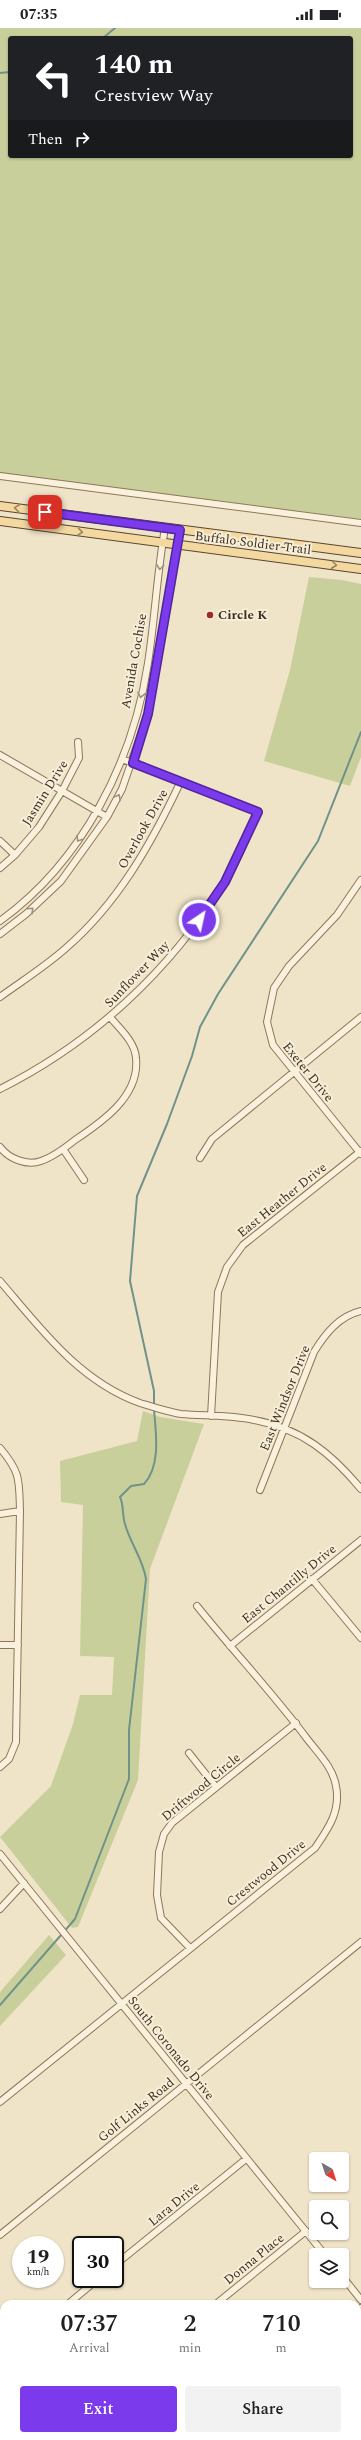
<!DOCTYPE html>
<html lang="en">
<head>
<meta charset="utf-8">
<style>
  :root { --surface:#fff; --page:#f2f2f2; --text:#202124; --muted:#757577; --accent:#7c3aed }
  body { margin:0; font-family:Spectral,serif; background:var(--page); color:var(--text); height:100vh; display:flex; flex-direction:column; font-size:15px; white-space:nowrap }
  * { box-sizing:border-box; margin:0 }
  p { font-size:13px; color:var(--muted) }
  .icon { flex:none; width:22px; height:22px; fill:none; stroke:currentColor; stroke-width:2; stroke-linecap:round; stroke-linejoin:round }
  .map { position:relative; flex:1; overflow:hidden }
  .drawer { position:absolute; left:0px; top:2272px; width:361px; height:140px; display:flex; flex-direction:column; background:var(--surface); border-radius:12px 12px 0 0; box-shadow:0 1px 3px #0004 }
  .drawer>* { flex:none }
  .guide { position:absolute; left:8px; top:8px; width:345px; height:122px; border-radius:4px; box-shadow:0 1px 3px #0004; background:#202124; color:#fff; overflow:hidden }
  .needle { width:26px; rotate:141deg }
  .controls { position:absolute; left:309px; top:2124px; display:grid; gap:8px }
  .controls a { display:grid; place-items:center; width:40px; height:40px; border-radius:4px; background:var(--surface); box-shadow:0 1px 3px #0004; font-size:20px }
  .speed { position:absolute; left:12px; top:2208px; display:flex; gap:8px; font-size:20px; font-weight:700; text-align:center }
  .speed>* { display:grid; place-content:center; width:52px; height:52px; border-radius:50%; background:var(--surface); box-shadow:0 1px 3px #0004; line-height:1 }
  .speed small { font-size:10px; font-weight:400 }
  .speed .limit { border:2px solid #111; border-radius:6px; background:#fff; color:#111 }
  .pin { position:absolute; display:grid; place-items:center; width:34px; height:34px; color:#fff; margin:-17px; border-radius:8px; box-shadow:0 2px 6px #0006 }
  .me { position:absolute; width:44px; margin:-22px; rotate:34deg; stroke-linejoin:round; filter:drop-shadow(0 0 3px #0008) }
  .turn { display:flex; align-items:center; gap:14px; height:84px; padding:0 20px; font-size:18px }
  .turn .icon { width:52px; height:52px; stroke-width:2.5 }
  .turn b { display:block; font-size:28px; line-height:34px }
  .then { display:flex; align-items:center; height:38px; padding:0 20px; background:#0003; gap:8px; font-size:15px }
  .eta { display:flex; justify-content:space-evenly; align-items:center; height:68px; text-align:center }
  .eta b { font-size:24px; font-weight:600; line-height:28px }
  .button { display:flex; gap:8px; margin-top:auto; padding:8px 20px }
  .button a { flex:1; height:46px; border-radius:4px; background:var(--accent); color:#fff; font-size:16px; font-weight:600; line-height:46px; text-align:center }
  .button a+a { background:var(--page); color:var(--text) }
  .status { display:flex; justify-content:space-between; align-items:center; height:28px; padding:0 20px; background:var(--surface); direction:ltr }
  .status svg { height:11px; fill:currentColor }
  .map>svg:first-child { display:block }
  .green { fill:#c9cf9b; fill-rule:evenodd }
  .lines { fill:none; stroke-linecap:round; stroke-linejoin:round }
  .stream { stroke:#6f938a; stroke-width:2 }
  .minor-casing { stroke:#8d765c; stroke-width:8 }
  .major-casing { stroke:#5b4430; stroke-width:10 }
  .minor { stroke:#faf1dc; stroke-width:6 }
  .major { stroke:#f3d9a0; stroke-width:8 }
  .oneway { stroke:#988460 }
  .oneway2 { stroke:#9c907e }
  .route-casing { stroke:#51269a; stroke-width:10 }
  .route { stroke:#7c3aed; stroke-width:7 }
  .poi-dot { fill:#9e2a2b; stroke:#f7eed8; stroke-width:1.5 }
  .labels { text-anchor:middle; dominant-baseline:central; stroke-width:4; stroke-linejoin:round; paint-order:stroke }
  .street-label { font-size:13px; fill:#3d2e20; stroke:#f7eed8 }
  .poi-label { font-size:13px; font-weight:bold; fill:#3d2e20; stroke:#f7eed8; text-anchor:start }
</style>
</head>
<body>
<div class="status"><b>07:35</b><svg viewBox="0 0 49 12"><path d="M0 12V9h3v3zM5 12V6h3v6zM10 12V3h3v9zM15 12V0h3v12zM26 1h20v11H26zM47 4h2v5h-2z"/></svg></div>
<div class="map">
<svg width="361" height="2412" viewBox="0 0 361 2412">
  <rect width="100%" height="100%" fill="#f0e4c8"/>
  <path class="green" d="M0,0H361V491L0,445ZM10,10H351V128H10Z
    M309,549L342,552L361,556V729L350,758L264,733L290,642Z
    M143,1383L160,1389L204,1396L150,1541L138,1752L78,1899L72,1900L0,1809L51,1758L73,1696L80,1667H112L114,1629L80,1628L83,1477L61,1474L60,1433L137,1413Z
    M49,1907L66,1927L0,1998V1964Z"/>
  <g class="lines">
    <path class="stream" d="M103,10L115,0
      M0,45L10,44
      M154,1377V1363L130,1253L137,1168L167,1096L192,1028L200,999L218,966L318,813L361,704
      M0,1977L75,1891L129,1751V1702L146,1551C143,1531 130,1515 125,1496C122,1487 124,1477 120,1469L131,1458L144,1456C161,1438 156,1405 154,1382"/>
    <defs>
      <path id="minor" d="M0,448L361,495
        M0,727L107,789
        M0,813L15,827
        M0,840L15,827L39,799L62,763L79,730L78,714
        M361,852L337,887L289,938L274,960L267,994L273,1017L361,1126
        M0,893C82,834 133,734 148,635C155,590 157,545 165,500
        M0,906L26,886L61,853L107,789L122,761L148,686L180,502
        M0,969C22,953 46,938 66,920C118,875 151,816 180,755
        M0,1061C92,1015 170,943 224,855C238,833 247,807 258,784L122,731
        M0,1119C9,1131 27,1138 41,1133C53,1129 65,1120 75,1112C102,1094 140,1068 136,1030C135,1014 120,1001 110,989
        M63,1121L84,1152
        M200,1130L212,1111L361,989
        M0,1253C41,1301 79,1353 140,1375C153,1379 168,1384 181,1386C205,1388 230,1387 254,1392C302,1401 331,1425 361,1461
        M211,1388L218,1264L227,1239L243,1217L361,1123
        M0,1420C21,1445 19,1452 20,1483L16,1714L9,1731L0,1739
        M260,1462L314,1324C325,1306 339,1288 361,1283
        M0,1486L20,1483
        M312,1551L361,1610
        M0,1617H18
        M230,1618L361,1512
        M189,1725L216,1759
        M0,1826L325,2227
        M0,1881L24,1855
        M190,1920L161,1890L157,1867L159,1824L164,1806L172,1795L296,1695
        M0,2074L315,1820C328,1801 341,1783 336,1758C333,1740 319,1726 308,1712C273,1665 233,1623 197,1578
        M0,2207L361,1914
        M115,2237L246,2131
        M342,2248L361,2272
        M68,2276L98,2251
        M216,2276L306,2203
        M357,2283L361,2280
        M0,2331L4,2328
        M101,2408L104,2412
        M51,2410L53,2408
        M198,2412L203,2408"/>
      <path id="major" d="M0,478L361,525
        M0,493L361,541"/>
    </defs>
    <use href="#minor" class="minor-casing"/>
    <use href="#major" class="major-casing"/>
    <use href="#minor" class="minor"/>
    <use href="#major" class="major"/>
  </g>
  <defs><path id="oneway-chevron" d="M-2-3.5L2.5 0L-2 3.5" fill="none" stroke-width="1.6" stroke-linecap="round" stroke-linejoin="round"/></defs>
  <g class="oneway">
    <use href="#oneway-chevron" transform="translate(17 480) rotate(-172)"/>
    <use href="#oneway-chevron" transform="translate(80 504) rotate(8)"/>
    <use href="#oneway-chevron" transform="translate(334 537) rotate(7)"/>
  </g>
  <g class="oneway2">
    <use href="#oneway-chevron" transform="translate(160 539) rotate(97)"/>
    <use href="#oneway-chevron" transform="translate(141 667) rotate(102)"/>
    <use href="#oneway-chevron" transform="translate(118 769) rotate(-62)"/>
    <use href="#oneway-chevron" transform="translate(79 811) rotate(124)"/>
    <use href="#oneway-chevron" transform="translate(31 882) rotate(-43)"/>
  </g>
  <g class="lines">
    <defs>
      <path id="route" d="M45,484L180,502L148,686L133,735L258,784L225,854L199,892"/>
    </defs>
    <use href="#route" class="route-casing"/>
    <use href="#route" class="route"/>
  </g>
  <circle class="poi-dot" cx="210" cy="587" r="4"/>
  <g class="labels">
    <g class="street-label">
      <text transform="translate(253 515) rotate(7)">Buffalo Soldier Trail</text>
      <text transform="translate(134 633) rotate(-80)">Avenida Cochise</text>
      <text transform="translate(45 765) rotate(-58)">Jasmin Drive</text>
      <text transform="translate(143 801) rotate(-61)">Overlook Drive</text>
      <text transform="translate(137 946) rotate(-46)">Sunflower Way</text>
      <text transform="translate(308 1044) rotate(51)">Exeter Drive</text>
      <text transform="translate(282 1172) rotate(-39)">East Heather Drive</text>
      <text transform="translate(285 1370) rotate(-68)">East Windsor Drive</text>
      <text transform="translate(289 1556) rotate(-39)">East Chantilly Drive</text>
      <text transform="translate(201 1759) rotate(-40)">Driftwood Circle</text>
      <text transform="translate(266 1845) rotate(-39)">Crestwood Drive</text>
      <text transform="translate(171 2020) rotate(51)">South Coronado Drive</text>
      <text transform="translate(136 2082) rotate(-39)">Golf Links Road</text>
      <text transform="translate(174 2176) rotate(-39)">Lara Drive</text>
      <text transform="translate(254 2231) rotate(-39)">Donna Place</text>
    </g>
    <g class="poi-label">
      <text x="218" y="587">Circle K</text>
    </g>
  </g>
</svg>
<div class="controls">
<a><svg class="needle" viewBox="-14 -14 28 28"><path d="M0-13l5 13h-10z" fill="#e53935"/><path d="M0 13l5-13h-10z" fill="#757577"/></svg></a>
<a><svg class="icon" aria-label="search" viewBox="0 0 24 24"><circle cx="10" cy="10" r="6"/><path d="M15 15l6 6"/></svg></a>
<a><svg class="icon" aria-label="layers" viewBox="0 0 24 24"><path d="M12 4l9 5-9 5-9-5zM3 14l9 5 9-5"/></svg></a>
</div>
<div class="speed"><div>19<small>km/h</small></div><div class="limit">30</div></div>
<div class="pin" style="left:45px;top:484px;background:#d93025"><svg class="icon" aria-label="arrive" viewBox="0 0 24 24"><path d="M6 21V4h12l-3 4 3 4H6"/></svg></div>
<svg class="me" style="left:199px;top:892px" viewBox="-20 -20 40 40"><circle r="17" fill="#7c3aed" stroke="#fff" stroke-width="3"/><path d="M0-11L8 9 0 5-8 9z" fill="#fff"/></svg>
<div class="guide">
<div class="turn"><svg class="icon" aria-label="left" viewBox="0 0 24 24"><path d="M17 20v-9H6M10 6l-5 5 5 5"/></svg><div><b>140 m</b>Crestview Way</div></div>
<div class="then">Then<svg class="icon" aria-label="right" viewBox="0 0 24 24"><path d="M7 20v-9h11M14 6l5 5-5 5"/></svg></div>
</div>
<section class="drawer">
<div class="eta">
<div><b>07:37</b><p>Arrival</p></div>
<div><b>2</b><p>min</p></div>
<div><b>710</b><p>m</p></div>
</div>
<div class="button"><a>Exit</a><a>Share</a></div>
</section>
</div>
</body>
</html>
